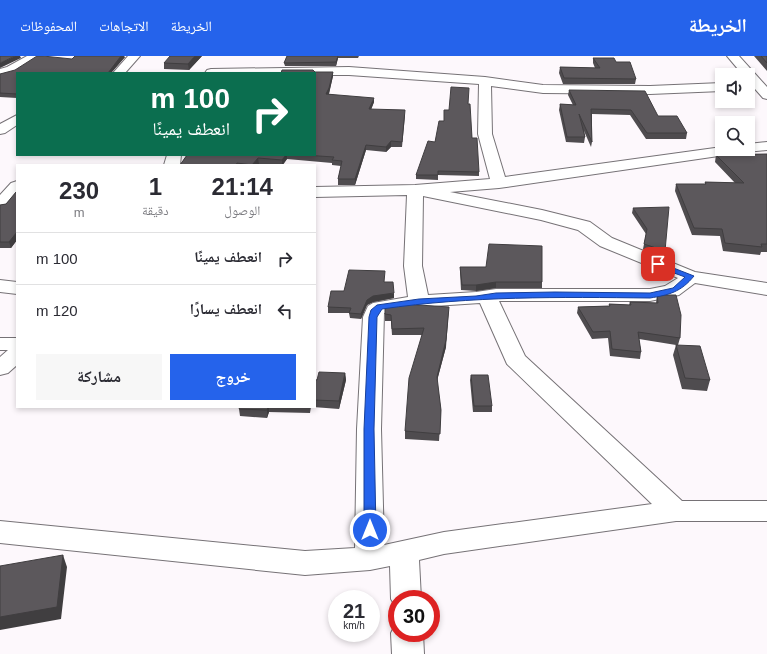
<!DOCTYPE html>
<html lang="ar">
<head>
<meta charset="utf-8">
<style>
  :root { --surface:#fff; --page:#f7f7f7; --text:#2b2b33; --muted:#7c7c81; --line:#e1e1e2; --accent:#2563eb }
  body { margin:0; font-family:Helvetica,"Noto Naskh Arabic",sans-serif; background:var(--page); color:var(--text); direction:rtl; height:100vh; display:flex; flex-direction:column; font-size:15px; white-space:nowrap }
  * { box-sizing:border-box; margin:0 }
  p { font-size:13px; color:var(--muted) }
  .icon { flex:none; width:22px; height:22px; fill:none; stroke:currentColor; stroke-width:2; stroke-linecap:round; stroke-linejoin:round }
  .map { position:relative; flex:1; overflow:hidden; direction:ltr }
  .drawer { position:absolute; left:16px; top:108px; width:300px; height:244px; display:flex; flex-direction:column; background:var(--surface); border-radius:0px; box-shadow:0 2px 6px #0003; direction:rtl }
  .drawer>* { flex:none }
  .hud { position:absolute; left:16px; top:16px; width:300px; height:84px; border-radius:0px; box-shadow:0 2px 6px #0003; direction:rtl; background:#0b6e4f; color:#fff; overflow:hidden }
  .tools { position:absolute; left:715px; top:12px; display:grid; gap:8px }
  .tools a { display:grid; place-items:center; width:40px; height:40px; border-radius:0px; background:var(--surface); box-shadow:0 2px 6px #0003; font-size:20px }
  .speed { position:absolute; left:328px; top:534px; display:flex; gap:8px; font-size:20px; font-weight:700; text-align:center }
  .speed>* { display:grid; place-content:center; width:52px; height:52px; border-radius:50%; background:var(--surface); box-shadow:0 2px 6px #0003; line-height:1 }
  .speed small { font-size:10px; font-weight:400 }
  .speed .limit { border:6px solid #d22; background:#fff; color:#111 }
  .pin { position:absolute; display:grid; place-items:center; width:34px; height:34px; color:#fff; margin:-17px; border-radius:8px; box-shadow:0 2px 6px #0006 }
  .me { position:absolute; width:44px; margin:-22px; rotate:0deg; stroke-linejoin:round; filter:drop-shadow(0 0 3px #0008) }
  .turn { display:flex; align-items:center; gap:14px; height:84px; padding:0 20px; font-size:18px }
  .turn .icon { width:52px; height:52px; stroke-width:2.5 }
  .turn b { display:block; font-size:28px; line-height:34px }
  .eta { display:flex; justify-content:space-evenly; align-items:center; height:68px; text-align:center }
  .eta b { font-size:24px; font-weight:700; line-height:28px }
  .button { display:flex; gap:8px; margin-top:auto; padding:8px 20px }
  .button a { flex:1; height:46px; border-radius:0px; background:var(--accent); color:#fff; font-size:16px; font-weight:700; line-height:46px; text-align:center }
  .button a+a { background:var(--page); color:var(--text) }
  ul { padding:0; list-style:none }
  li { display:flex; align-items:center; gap:12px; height:52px; padding:0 20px; border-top:1px solid var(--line) }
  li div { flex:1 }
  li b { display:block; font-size:15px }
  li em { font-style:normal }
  header { display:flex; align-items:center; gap:24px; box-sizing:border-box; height:56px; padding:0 20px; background:var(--accent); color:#fff }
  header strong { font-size:19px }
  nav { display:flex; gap:22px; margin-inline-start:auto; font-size:14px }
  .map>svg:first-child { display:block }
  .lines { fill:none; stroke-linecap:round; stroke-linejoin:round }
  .minor-casing { stroke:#767276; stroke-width:2 }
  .minor { fill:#fff; fill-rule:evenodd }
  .wall { fill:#4f4c4f }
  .shaded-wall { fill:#403e40 }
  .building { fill:#5c585c; stroke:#403e40 }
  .route { fill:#2563eb; stroke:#184099 }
</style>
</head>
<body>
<header>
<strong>الخريطة</strong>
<nav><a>الخريطة</a><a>الاتجاهات</a><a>المحفوظات</a></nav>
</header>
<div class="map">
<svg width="767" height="598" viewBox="0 0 767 598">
  <rect width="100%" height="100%" fill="#fdf8fc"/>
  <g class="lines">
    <defs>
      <path id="minor" d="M27,0H41L15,17L0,21V13L7,11Z
        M128,0H140L125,17H113Z
        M727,0H739L767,31V43L763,42L748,25V19H743Z
        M349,11L485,21L543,29L650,30L722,27V35L650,38L543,37L491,30L492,78L505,121L722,91V93H748V88L767,86V94L746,96L499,132L450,136L542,154L590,166L612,182L695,216L767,227V239L695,227L679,239L650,245H499L525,300L682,445H767V465H676L444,498L419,504L421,543H397V553L391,543L390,510L370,514L305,519L0,487V465L305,495L355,492L357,373L363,261L368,250L373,247L408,241L404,210L407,139L315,141V131L415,129L490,123L478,78L479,28L349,19H315V17H205L207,14L211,13ZM423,140L541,164L578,174L600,190L678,222L665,230L650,233H496L476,236L428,239L422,210ZM480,247L507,308L652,448L444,476L384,489L381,373L384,257L419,251Z
        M17,59V69L5,77L0,78V68Z
        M167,99H181L180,109H164Z
        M17,125V140L6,153L0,154V139L11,127Z
        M0,224L17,226V238L0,236Z
        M0,282H17V309L8,317L0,319V301L8,294H0Z
        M396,567H397V577H423L424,598H392L391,577Z"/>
    </defs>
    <use href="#minor" class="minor-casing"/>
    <use href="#minor" class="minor"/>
  </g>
  <path class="wall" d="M202,0L189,14L164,13V7Z
    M287,0H359L358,2H338L336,10H285L284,7Z
    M754,0H767V15Z
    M125,1L111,17H17V42L0,41V18L72,3Z
    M593,2L616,6L636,23L635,28H563L559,17L560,11L595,12L593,7Z
    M315,16L333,20L329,38L374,46L371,54L405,59L402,91H391L386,96L366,94L355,129H338V123L341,110L332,109V107L287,103L283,109L259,108L258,109H180L187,99H315Z
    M569,34L658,60L687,77L686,83H646L630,59L592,58V86L591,91L584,75L585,81L584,87L566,86L559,54L560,48L573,49L568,39Z
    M468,48L472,82L479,116V120L438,119V124L416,123V119L435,86L449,54Z
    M767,98V196H761L760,199L723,195L720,180L692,179L675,135L676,128H705V126L735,127L715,106L716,99Z
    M17,136V184L11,192H0V149L6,148Z
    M633,152L665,195L664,200L643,193L646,178L632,157Z
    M460,211L542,226V232H496L476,235L461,234L460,216Z
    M385,226L394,242L373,246L367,249L361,263L350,262L349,257H328V251L344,235Z
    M657,239L680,282L678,289L710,324L707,335L682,333L673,299L676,289L639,283L641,296L640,303L610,300L608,282L592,283L577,257L578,251L609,250V248L629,249L630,246L656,247Z
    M404,248L446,291L437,325L441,354L439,385L405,383V375L422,279H392L391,265H385V252Z
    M345,317L346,324L339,353L313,351H315V324Z
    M471,319L492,350V356H473L470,324Z
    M240,351H311L310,357L269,356L267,362L240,360L239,353Z"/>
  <path class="shaded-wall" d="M15,0H20L21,2L0,12V7Z
    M121,0H124L125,1L111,17H108Z
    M195,0H202L189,14L188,8Z
    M338,0V2L336,10V6Z
    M333,16V20L329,37L326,43V38Z
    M374,42V46L369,58V53Z
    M391,85V91L386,96V91Z
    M366,89V94L355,129V123Z
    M286,99H287V103L282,109V104Z
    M258,102L259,108L258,109H252Z
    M316,142V148L315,156V147Z
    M17,176V184L11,192L9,186Z
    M496,226V232L476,235V229Z
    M394,237V242L373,246L367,249L361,263V258L367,244L373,240Z
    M449,251L446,291L436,328L437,321Z
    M345,317L346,324L339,353V345Z
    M268,351H269V356L267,362V354Z
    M63,499L67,511L61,563L0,574V561Z"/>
  <path class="building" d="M0,0H15L0,7Z
    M37,0H43L72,3L75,0H121L108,17H17V38L0,37V18L15,14Z
    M170,0H195L188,8L164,7Z
    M287,0H338L336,6L284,7Z
    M761,0H767V7Z
    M593,2H614L616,6H630L636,23L564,22L560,11L600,12Z
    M282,14H313L315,16H333L329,32L326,38L374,42L369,53L405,54L402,86L391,85L386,91L366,89L355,123H338L342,105L332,104L334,101L304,99H315V17H281Z
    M451,31L469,32L468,48H470L472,82H477L479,116L438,115V119H416L428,85L435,86L439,65H444V54H449Z
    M569,34L645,35L658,60H677L687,77H647L631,54L591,53L592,86L579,58L585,81H567L560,48L576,49Z
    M767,98V188H761L762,191L725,187L722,173L694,172L676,128H706L705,126L744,127L716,99Z
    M187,99H286L282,104L258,102L252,109L237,107L236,109H180Z
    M16,136H17V176L9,186H0V149L6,148Z
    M669,151L665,195L644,188L647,173L633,152Z
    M489,188L542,190V226H496L476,229H462L460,211H486Z
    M349,214L385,215L384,226H393L394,237L373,240L367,244L361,258L349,257L351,252L328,251L331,235H344Z
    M657,239H676L681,259L680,282L638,276L641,296L612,293L610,275L593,276L578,251L610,250L609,248L631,249L630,246L658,247Z
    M404,248L449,251L446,284L437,321L441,354L440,378L405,375L409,322L424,272L392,273L391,259L385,258V252Z
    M676,289L700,290L710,324L685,322Z
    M319,316L345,317L339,345L315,344V324H317Z
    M471,319H488L492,350H474Z
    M240,351H268L267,354L239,353Z
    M63,499L57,551L0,561V510Z"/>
  <path class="route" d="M658,206L694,220C681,236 669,239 650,242C560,241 471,240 382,253L377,261L374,373L376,474L374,477L370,478L366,477L364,474V373L369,261L371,254L377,249L419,243L476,240L496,237L555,236L650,237L673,232L685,221L655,210L654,208Z"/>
</svg>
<div class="tools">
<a><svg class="icon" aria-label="sound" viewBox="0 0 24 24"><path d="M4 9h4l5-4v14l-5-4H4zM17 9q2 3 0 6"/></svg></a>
<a><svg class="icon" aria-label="search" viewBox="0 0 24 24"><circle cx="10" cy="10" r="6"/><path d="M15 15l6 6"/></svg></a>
</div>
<div class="speed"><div>21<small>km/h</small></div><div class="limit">30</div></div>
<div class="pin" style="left:658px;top:208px;background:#d93025"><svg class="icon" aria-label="arrive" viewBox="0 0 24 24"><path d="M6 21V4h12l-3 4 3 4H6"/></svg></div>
<svg class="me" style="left:370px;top:474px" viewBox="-20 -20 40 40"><circle r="17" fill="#2563eb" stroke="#fff" stroke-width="3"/><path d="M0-11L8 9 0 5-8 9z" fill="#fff"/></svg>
<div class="hud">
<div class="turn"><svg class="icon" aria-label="right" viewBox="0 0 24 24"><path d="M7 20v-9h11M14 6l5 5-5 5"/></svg><div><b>100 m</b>انعطف يمينًا</div></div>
</div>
<section class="drawer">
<div class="eta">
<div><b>21:14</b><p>الوصول</p></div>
<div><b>1</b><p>دقيقة</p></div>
<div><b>230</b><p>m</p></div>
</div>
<ul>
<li><svg class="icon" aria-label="right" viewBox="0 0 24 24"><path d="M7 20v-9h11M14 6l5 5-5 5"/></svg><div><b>انعطف يمينًا</b></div><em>100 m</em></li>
<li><svg class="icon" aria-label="left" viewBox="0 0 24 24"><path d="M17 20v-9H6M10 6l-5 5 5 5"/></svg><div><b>انعطف يسارًا</b></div><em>120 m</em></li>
</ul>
<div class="button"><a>خروج</a><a>مشاركة</a></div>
</section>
</div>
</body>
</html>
